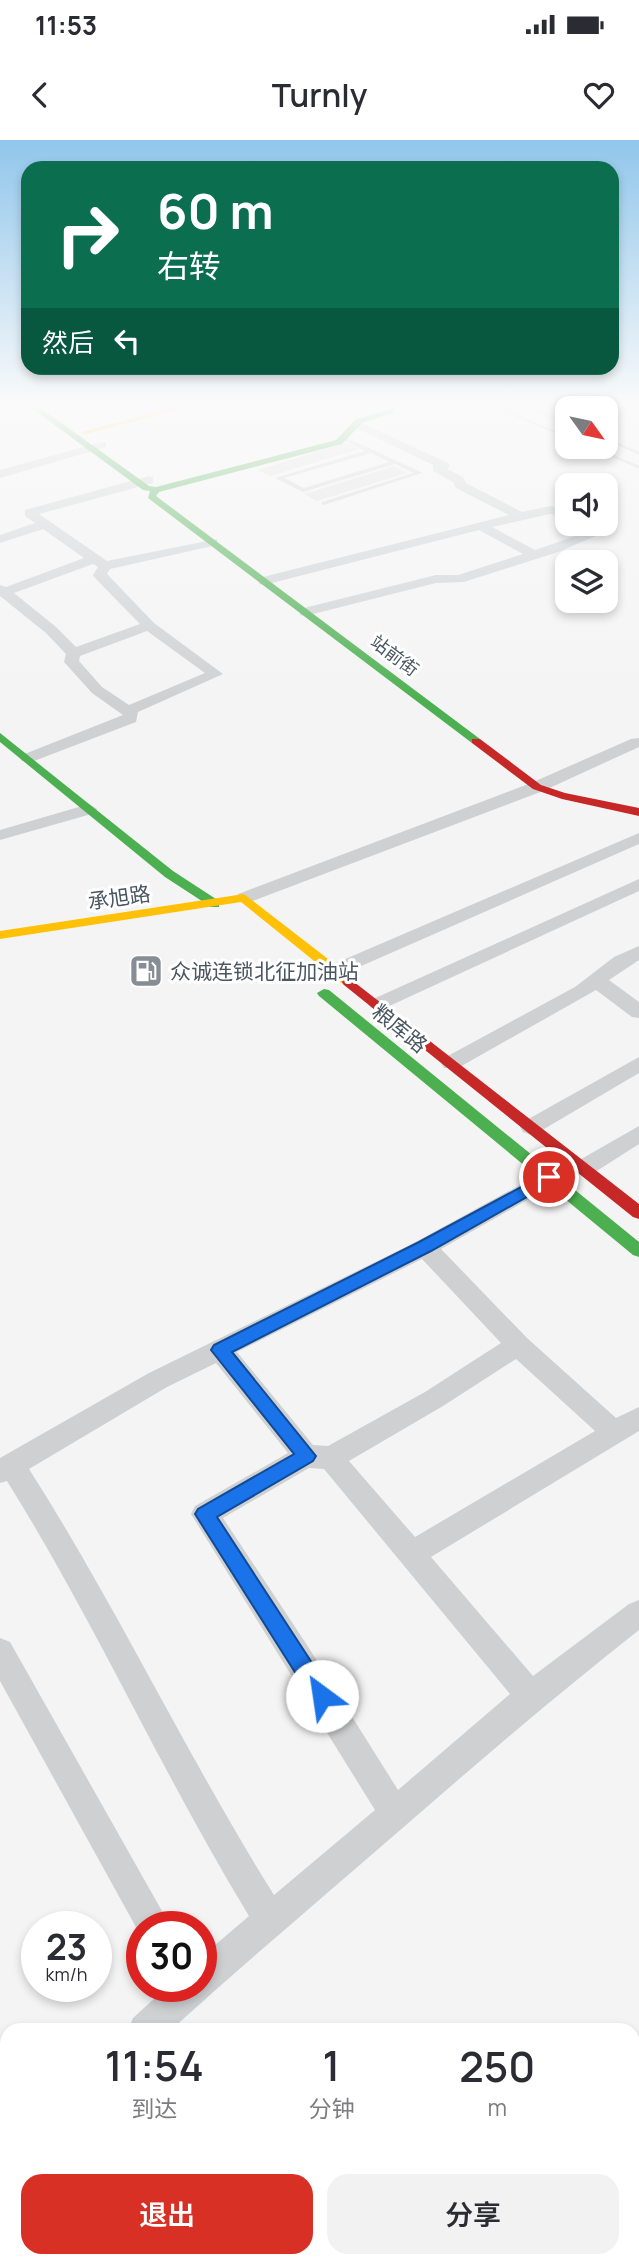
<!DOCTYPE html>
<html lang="zh">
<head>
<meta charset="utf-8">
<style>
  :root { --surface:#fff; --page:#f2f2f3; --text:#2b2b33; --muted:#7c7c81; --accent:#d93025 }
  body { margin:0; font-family:Manrope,"Noto Sans SC",sans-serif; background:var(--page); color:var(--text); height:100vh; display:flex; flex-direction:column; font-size:26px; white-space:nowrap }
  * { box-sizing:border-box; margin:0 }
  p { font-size:23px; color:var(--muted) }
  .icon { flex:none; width:38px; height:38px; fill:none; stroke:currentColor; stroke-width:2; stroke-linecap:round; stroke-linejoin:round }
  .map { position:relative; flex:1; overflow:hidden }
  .sheet { position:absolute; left:0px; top:1883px; width:640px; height:245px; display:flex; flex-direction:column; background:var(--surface); border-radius:21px 21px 0 0; box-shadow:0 4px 10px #0003 }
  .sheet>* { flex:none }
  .top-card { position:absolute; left:21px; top:21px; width:598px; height:214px; border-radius:21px; box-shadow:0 4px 10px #0003; background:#0b6e4f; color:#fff; overflow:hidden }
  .needle { width:46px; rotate:123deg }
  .tools { position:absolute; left:555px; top:256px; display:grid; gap:14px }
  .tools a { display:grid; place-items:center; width:63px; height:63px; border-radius:14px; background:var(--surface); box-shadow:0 4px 10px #0003; font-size:35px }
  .speed { position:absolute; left:21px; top:1771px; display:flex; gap:14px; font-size:35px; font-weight:700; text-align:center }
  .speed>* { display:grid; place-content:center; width:91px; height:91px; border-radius:50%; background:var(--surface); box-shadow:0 4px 10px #0003; line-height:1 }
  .speed small { font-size:18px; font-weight:400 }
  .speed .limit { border:10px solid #d22; background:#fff; color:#111 }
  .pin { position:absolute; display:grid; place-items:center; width:60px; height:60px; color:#fff; margin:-30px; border:4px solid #fff; border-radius:50%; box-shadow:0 2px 7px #0007 }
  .me { position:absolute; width:77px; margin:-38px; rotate:329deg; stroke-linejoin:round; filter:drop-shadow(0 0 5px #0008) }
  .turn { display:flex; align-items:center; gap:24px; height:147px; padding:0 21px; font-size:32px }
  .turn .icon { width:91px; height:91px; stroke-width:2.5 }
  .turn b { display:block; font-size:49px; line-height:60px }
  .then { display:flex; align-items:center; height:66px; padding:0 21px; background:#0003; gap:14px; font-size:26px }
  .eta { display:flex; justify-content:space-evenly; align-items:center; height:119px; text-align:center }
  .eta b { font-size:42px; font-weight:600; line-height:49px }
  .primary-button { display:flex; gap:14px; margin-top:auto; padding:14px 21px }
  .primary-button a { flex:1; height:80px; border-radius:21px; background:var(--accent); color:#fff; font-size:28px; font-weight:600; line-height:80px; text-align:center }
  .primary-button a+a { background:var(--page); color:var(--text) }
  .status { display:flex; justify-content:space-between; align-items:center; height:49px; padding:0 35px; background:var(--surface); direction:ltr }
  .status svg { height:19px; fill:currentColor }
  header { display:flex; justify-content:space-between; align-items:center; height:91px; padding:0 21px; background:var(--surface); font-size:32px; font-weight:600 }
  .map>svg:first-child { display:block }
  .building { fill:#ddddde }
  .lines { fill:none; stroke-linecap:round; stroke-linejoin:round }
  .lane { fill:#ced0d2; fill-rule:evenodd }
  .street { fill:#ced0d2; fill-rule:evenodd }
  .fast { fill:#4caf50; fill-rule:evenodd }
  .slow { fill:#ffc107; fill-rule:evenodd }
  .jam { fill:#c62828; fill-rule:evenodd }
  .rail { stroke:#c9cacc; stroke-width:2.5 }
  .route { fill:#1a73e8; stroke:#114b97; stroke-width:2 }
  .labels { text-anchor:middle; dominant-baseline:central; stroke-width:6; stroke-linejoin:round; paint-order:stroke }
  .far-street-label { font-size:18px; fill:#4a5661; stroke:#fff }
  .street-label { font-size:21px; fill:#4a5661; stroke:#fff }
  .poi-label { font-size:21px; fill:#4a5661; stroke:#fff; text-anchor:start }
</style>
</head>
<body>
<div class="status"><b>11:53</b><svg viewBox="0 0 49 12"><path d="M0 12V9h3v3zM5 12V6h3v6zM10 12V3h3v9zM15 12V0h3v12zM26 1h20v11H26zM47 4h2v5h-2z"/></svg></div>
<header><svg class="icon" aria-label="back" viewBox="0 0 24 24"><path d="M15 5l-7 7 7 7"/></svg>Turnly<svg class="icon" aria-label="heart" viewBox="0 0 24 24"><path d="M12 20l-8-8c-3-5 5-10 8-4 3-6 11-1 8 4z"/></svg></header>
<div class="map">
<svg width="639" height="2128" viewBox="0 0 639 2128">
  <rect width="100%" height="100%" fill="#f4f4f4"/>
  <path class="building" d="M80,264H130V265L98,273Z
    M346,303L359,309L270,336L258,330Z
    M394,326L407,333L317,361L304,354Z"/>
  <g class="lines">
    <path class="lane" d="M343,296L421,332L422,333L324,365L321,363L322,362L413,333L395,324L303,352L275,338L365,311L341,299ZM371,313L389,322L304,348L284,338Z"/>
    <path class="street" d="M146,264H160L173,272L163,274Z
      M352,282H360L448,323L450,326L447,329L463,337L466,343L522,372L550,366L567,368V376L550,374L492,387L535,410L593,390L583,383H600L610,390L558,412L464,442L436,443L305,476L300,475V469L436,435H458L523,414L479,390L264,445L259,444V438L509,375L456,348L453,342L433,331V325L352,286Z
      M102,302L106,303V307L0,338V330Z
      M149,336L153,337V343L39,374L107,421L217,399V405L110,429L107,434L154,483L223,534L138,572L136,582L34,621H22L20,618L22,615L123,575L92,553L64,522L66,514L46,493L0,456V445L6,447L84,418L43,389L0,403V395L35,383L25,376V370ZM93,424L98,427L93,435L95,438L140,484L76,507L56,487L14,453ZM147,491L205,533L129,565L102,547L79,521L80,516Z
      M639,598V607L543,651L250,762L244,763L235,758L238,754L531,643L631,599Z
      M89,664L97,669L95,673L0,700V690Z
      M639,693V704L343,834H329L326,830L329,826Z
      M639,739V751L385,868H371L368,864L371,860Z
      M639,806V820L609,840L639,862V878L632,877L596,850L458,928H444L441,923L444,918L575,847L614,817Z
      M639,917V933L539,992L531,995L523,992L520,987L523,982Z
      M639,986V1004L592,1034L584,1036L576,1034L573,1028L576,1022Z
      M549,1029L557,1031L560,1037L557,1043L441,1109L527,1198L616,1278L639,1267V1291L431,1417L533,1536L629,1464L639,1460V1490C559,1553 483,1618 406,1685C328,1753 248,1820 171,1890H128L133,1878L168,1846H201V1817L249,1776C163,1635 95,1482 7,1341L0,1343V1318L149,1233L412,1104ZM422,1119L501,1203L425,1252L328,1306L313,1305L237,1212ZM516,1219L595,1291L415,1397L349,1321L443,1266ZM216,1223L288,1313L195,1366L191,1374L375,1670L274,1755C187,1616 117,1467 29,1329L167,1247ZM309,1328L324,1329L510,1554L398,1650L307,1505L223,1378Z
      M0,1498L10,1502L171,1787H142V1798L0,1541Z
      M7,1997V2037L0,2039V2000Z"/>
    <path class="fast" d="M26,264H35L149,346L156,347L336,300L356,279L395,268V272L362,283L342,304L159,352L156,356L480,599V603H472L148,358L150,351L143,350Z
      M0,593L173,731L219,761V767H211L165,737L0,602Z
      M324,849L329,850L639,1102V1117L633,1115L319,856L317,853Z"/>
    <path class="slow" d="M188,264H201L86,294L82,292Z
      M244,754L354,839L356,842L354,845H344L241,762L0,799V791Z"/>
    <path class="jam" d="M472,599H480L541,645L565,653L639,668V676L562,659L533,649L472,603Z
      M349,838L639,1064V1079L633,1077L344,845L342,842L344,839Z"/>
    <path class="rail" d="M488,264L567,297
      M519,264L567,284
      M606,299L639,313
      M590,306L639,327"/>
  </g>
  <linearGradient id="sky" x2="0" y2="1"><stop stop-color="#91c6eb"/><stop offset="0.47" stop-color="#fafafa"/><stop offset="1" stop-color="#fafafa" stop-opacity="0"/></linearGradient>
  <rect width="639" height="562" fill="url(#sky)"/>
  <path class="route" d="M549,1032L557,1037L555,1041L431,1111L232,1212L316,1316L313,1321L217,1377L329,1549L332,1556L329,1564L322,1567L315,1564L195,1374L198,1369L294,1314L211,1210L214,1205L419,1102Z"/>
  <defs>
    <symbol id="fuel-square" viewBox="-11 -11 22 22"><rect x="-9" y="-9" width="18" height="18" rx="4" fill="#868d94" stroke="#fff"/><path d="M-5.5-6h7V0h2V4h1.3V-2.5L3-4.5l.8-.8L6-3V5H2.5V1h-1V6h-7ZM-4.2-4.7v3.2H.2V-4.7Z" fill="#fff"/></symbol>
  </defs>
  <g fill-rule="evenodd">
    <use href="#fuel-square" x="127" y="812" width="38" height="38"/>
  </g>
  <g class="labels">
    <g class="far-street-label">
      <text transform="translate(395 515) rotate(37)">站前街</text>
    </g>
    <g class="street-label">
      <text transform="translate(119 757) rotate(-8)">承旭路</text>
      <text transform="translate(400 888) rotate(39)">粮库路</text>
    </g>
    <g class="poi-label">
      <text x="170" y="831">众诚连锁北征加油站</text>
    </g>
  </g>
</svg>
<div class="tools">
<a><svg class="needle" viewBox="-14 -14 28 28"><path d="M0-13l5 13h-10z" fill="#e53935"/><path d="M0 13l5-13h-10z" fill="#7c7c81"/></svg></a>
<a><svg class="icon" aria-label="sound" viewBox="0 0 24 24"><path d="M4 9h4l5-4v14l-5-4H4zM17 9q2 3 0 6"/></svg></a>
<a><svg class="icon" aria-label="layers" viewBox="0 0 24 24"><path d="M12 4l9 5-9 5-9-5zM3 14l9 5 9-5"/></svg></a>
</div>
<div class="speed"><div>23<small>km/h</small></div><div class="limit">30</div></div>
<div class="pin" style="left:549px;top:1037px;background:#d93025"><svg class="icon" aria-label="arrive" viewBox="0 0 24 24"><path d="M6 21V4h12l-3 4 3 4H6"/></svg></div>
<svg class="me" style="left:322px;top:1556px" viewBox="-20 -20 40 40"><circle r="19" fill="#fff"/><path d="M0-13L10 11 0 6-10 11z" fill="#1a73e8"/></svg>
<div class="top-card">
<div class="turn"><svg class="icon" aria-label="right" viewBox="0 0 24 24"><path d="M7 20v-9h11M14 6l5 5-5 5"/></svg><div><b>60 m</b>右转</div></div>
<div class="then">然后<svg class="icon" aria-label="left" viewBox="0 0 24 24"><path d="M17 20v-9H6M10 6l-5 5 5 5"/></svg></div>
</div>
<section class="sheet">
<div class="eta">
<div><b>11:54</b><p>到达</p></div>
<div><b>1</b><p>分钟</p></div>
<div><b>250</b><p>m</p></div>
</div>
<div class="primary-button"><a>退出</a><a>分享</a></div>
</section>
</div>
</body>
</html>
